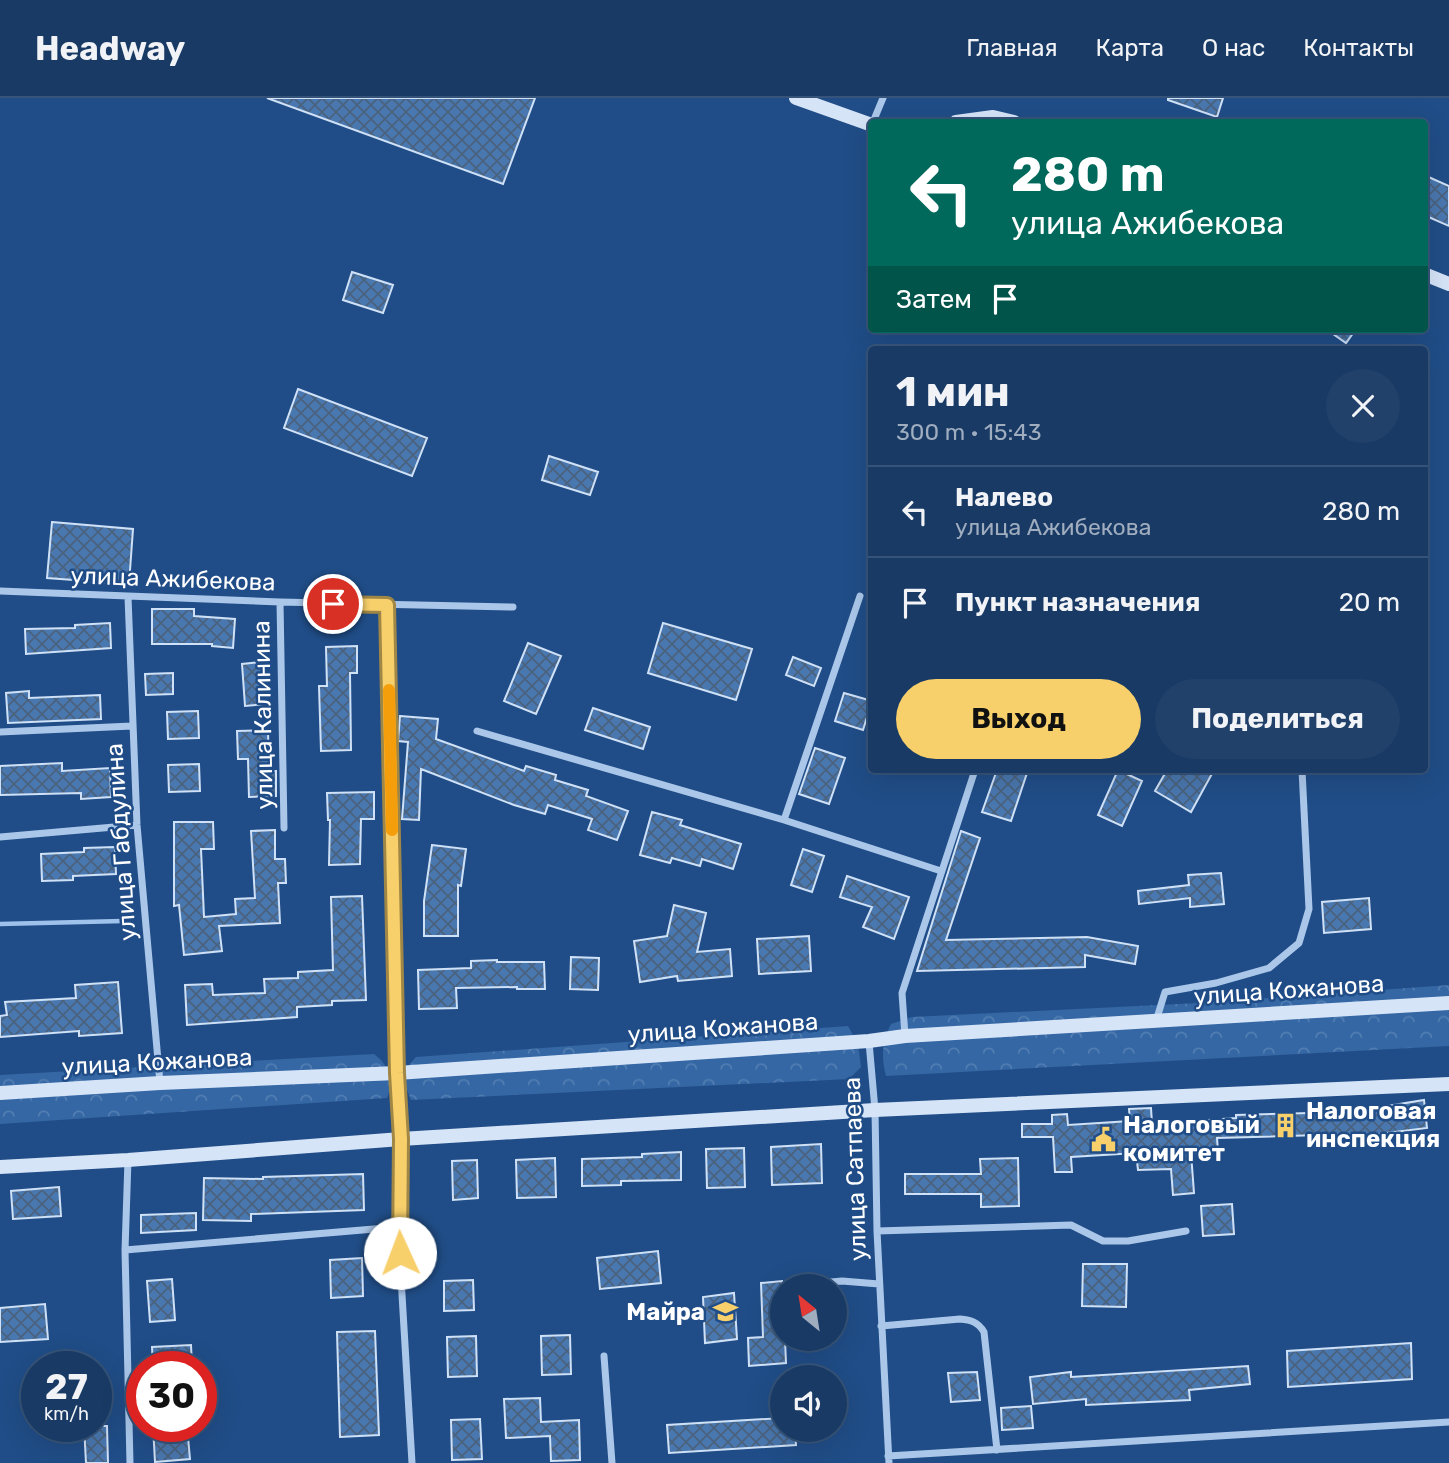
<!DOCTYPE html>
<html lang="ru">
<head>
<meta charset="utf-8">
<style>
  :root { --surface:#183a65; --page:#21416b; --text:#f1f3f6; --muted:#9fadbf; --line:#365479; --accent:#f7cf6b }
  body { margin:0; font-family:Rubik,sans-serif; background:var(--page); color:var(--text); height:100vh; display:flex; flex-direction:column; font-size:26px; white-space:nowrap }
  * { box-sizing:border-box; margin:0 }
  p { font-size:23px; color:var(--muted) }
  .icon { flex:none; width:38px; height:38px; fill:none; stroke:currentColor; stroke-width:2; stroke-linecap:round; stroke-linejoin:round }
  .map { position:relative; flex:1; overflow:hidden }
  .sheet { position:absolute; left:868px; top:248px; width:560px; height:427px; display:flex; flex-direction:column; background:var(--surface); border-radius:7px; box-shadow:0 7px 28px #0002,0 0 0 2px var(--line) }
  .sheet>* { flex:none }
  .guide { position:absolute; left:868px; top:21px; width:560px; height:214px; border-radius:7px; box-shadow:0 7px 28px #0002,0 0 0 2px var(--line); background:#00695c; color:#fff; overflow:hidden }
  .needle { width:46px; rotate:330deg }
  .fabs { position:absolute; left:770px; top:1176px; display:grid; gap:14px }
  .fabs a { display:grid; place-items:center; width:77px; height:77px; border-radius:50%; background:var(--surface); box-shadow:0 7px 28px #0002,0 0 0 2px var(--line); font-size:35px }
  .speed { position:absolute; left:21px; top:1253px; display:flex; gap:14px; font-size:35px; font-weight:700; text-align:center }
  .speed>* { display:grid; place-content:center; width:91px; height:91px; border-radius:50%; background:var(--surface); box-shadow:0 7px 28px #0002,0 0 0 2px var(--line); line-height:1 }
  .speed small { font-size:18px; font-weight:400 }
  .speed .limit { border:10px solid #d22; background:#fff; color:#111 }
  .pin { position:absolute; display:grid; place-items:center; width:60px; height:60px; color:#fff; margin:-30px; border:4px solid #fff; border-radius:50%; box-shadow:0 2px 7px #0007 }
  .me { position:absolute; width:77px; margin:-38px; rotate:358deg; stroke-linejoin:round; filter:drop-shadow(0 0 5px #0008) }
  .turn { display:flex; align-items:center; gap:24px; height:147px; padding:0 28px; font-size:32px }
  .turn .icon { width:91px; height:91px; stroke-width:2.5 }
  .turn b { display:block; font-size:49px; line-height:60px }
  .then { display:flex; align-items:center; height:66px; padding:0 28px; background:#0003; gap:14px; font-size:26px }
  .round { display:grid; place-items:center; flex:none; width:74px; height:74px; border-radius:37px; background:var(--page) }
  .head { display:flex; align-items:center; justify-content:space-between; height:119px; padding:0 28px }
  h1 { font-size:42px; font-weight:700; line-height:52px }
  .action { display:flex; gap:14px; margin-top:auto; padding:14px 28px }
  .action a { flex:1; height:80px; border-radius:42px; background:var(--accent); color:#111; font-size:28px; font-weight:700; line-height:80px; text-align:center }
  .action a+a { background:var(--page); color:var(--text) }
  ul { padding:0; list-style:none }
  li { display:flex; align-items:center; gap:21px; height:91px; padding:0 28px; border-top:2px solid var(--line) }
  li div { flex:1 }
  li b { display:block; font-size:26px }
  li em { font-style:normal }
  header { display:flex; align-items:center; gap:42px; box-sizing:border-box; height:98px; padding:0 35px; background:var(--surface); border-bottom:2px solid var(--line) }
  header strong { font-size:33px }
  nav { display:flex; gap:38px; margin-inline-start:auto; font-size:24px }
  .map>svg:first-child { display:block }
  .forest { fill:url(#forest-crowns) }
  .lines { fill:none; stroke-linecap:round; stroke-linejoin:round }
  .stream { stroke:#9ec2eb; stroke-width:4.5 }
  .building { fill:url(#building-cross-hatch); stroke:#cfe1f7; stroke-width:2 }
  .street { stroke:#aac7ea; stroke-width:7 }
  .secondary { stroke:#d6e4f8; stroke-width:14 }
  .route-casing { stroke:#a18746; stroke-width:18 }
  .route { stroke:#f7cf6b; stroke-width:12 }
  .slow { stroke:#f59e0b; stroke-width:12 }
  .labels { text-anchor:middle; dominant-baseline:central; stroke-width:5; stroke-linejoin:round; paint-order:stroke }
  .street-label { font-size:24px; fill:#fff; stroke:#204d87 }
  .poi-label { font-size:24px; font-weight:bold; fill:#fff; stroke:#204d87; text-anchor:start }
</style>
</head>
<body>
<header>
<strong>Headway</strong>
<nav><a>Главная</a><a>Карта</a><a>О нас</a><a>Контакты</a></nav>
</header>
<div class="map">
<svg width="1449" height="1365" viewBox="0 0 1449 1365">
  <defs>
    <pattern id="forest-crowns" width="20" height="18" patternUnits="userSpaceOnUse" patternTransform="scale(1.75)"><rect width="20" height="18" fill="#3467a4"/><path d="M2 6a3 3 0 1 1 6 0M12 15a3 3 0 1 1 6 0" fill="none" stroke="#527eb2"/></pattern>
    <pattern id="building-cross-hatch" width="8" height="8" patternUnits="userSpaceOnUse" patternTransform="scale(1.75)"><rect width="8" height="8" fill="#4977af"/><path d="M0 0l8 8M0 8l8-8" fill="none" stroke="#4a627e"/></pattern>
  </defs>
  <rect width="100%" height="100%" fill="#204d87"/>
  <path class="forest" d="M1449,887V948L886,978C881,959 882,944 891,926L912,919L1199,905Z
    M848,928L858,946L861,969L849,981L411,1002C403,982 401,975 416,959Z
    M374,956C390,968 394,982 387,1000L0,1026V977Z"/>
  <g class="lines">
    <path class="stream" d="M0,826L123,823"/>
  </g>
  <path class="building" d="M267,0H535L503,86Z
    M1168,0H1223L1217,19L1168,2Z
    M1424,77L1449,88V128L1424,117Z
    M352,174L393,187L383,215L343,202Z
    M1326,231H1356L1346,245Z
    M298,291L427,340L412,378L284,330Z
    M549,358L598,374L590,397L542,382Z
    M52,424L133,431L129,486L47,480Z
    M152,511H194V518L235,521L233,550L212,548V546H152Z
    M110,525L111,550L26,556L25,531L75,530V527Z
    M663,525L752,551L736,602L648,575Z
    M528,545L561,558L536,616L504,603Z
    M357,548V575H350L351,652L321,653L319,588H327L326,549Z
    M793,559L821,570L814,588L786,577Z
    M262,564L265,606L245,608L242,566Z
    M173,575V596L146,597L145,576Z
    M29,593V600L100,597L101,621L8,625L6,595Z
    M844,595L872,603L863,632L835,623Z
    M593,610L650,629L643,651L585,632Z
    M198,613L199,640L168,641L167,614Z
    M400,618L438,621L436,641L524,673L526,668L556,677L555,682L588,692L586,698L628,713L617,742L588,732L592,721L548,707L545,716L514,707L421,671L419,722L402,721L408,644L398,643Z
    M268,632L269,673H276V698L249,699L248,661H238L237,633Z
    M815,650L845,660L829,706L799,696Z
    M62,665V673L110,670L111,699L81,701V695L0,697V668Z
    M199,666L200,693L169,694L168,667Z
    M997,672H1028L1011,723L982,714Z
    M1118,672L1142,683L1122,728L1098,717Z
    M1167,672H1214L1191,714L1155,693Z
    M374,694V721H361L360,766L329,767L330,722H328L327,695Z
    M652,714L682,722L680,727L741,746L733,771L702,761L700,768L672,760L670,765L640,757Z
    M174,724H213L214,751H201L204,819L236,816L235,801L255,800L251,733L275,732V761H285L286,785H278L280,825L219,828L222,853L184,857L179,807L174,808Z
    M961,733L980,740L946,842L1087,839L1138,848L1135,866L1085,857V869L917,873Z
    M432,747L466,751L461,788L458,787V838H424V803Z
    M115,749L116,776L73,778V782L42,783L41,756L84,754V750Z
    M803,751L824,758L812,794L791,787Z
    M1221,775L1224,806L1190,809V800L1139,806L1138,793L1189,787L1188,777Z
    M847,778L909,799L894,841L863,829L872,809L840,799Z
    M362,798L366,902L332,903V907L297,909V919L187,927L185,887L212,886L213,897L265,895L264,881L298,880V874L333,872L331,799Z
    M1369,800L1371,831L1324,835L1322,804Z
    M674,807L706,815L697,854L730,851L732,878L678,883L677,878L640,884L634,843L667,838Z
    M809,838L811,873L759,876L757,841Z
    M571,859L599,860L598,892L570,891Z
    M497,862V864H544L545,891H517V889L456,890L457,910L419,911L418,872L471,870V863Z
    M118,884L122,935L79,938V933L0,939V918L7,917L5,904L76,900L75,887Z
    M1424,1002L1427,1030L1354,1039V1036L1217,1040L1218,1053L1191,1055L1194,1095L1173,1097L1171,1071L1138,1072L1136,1055L1071,1059L1072,1074H1055L1053,1039H1022V1026H1052V1017L1067,1016L1068,1027L1130,1023L1129,1011L1151,1010L1152,1026L1236,1020V1017L1351,1014Z
    M821,1046L822,1085L772,1087L771,1049Z
    M744,1050L745,1089L707,1090L706,1051Z
    M681,1054V1082L621,1083V1087L582,1088V1061L642,1059V1056Z
    M555,1060L556,1099L517,1100L516,1062Z
    M1018,1060L1019,1108L981,1109V1096H905V1076H981L980,1061Z
    M477,1062L478,1100L453,1102L452,1063Z
    M363,1076L364,1112L251,1116V1123L203,1122L204,1080L263,1081V1079Z
    M59,1089L61,1118L13,1121L11,1093Z
    M1232,1106L1234,1136L1203,1138L1201,1108Z
    M196,1115V1132L141,1135V1117Z
    M658,1153L661,1185L600,1191L597,1160Z
    M362,1160L363,1198L331,1200L330,1162Z
    M1083,1166H1127L1126,1209L1082,1208Z
    M172,1181L175,1222L150,1224L147,1183Z
    M473,1182L474,1212L444,1213V1183Z
    M782,1183V1241H785L786,1265L749,1268L748,1240L763,1239L761,1185Z
    M734,1195L737,1241L705,1245L703,1199Z
    M45,1206L48,1241L0,1244V1210Z
    M375,1233L379,1337L340,1339L337,1234Z
    M570,1237L571,1276L542,1277L541,1238Z
    M476,1238L477,1278L448,1279L447,1239Z
    M1411,1245L1412,1281L1288,1289L1287,1253Z
    M191,1247L192,1269H153L152,1249Z
    M1248,1268L1250,1286L1189,1292L1190,1302L1086,1307V1301L1033,1306L1030,1279L1071,1274V1279Z
    M977,1274L980,1302L951,1304L948,1275Z
    M540,1300L541,1324L579,1322L580,1362L551,1363L550,1338L506,1340L504,1301Z
    M1031,1308L1033,1330L1002,1332L1001,1310Z
    M782,1320V1332H795L796,1347L669,1355L667,1327Z
    M480,1321L482,1361L452,1362L451,1322Z
    M84,1328H107L108,1365H86Z
    M153,1328H187L190,1361L155,1364Z"/>
  <g class="lines">
    <path class="street" d="M873,24L883,0
      M0,493L280,504L513,509
      M860,498L784,722L941,773
      M128,499L137,727L160,985
      M280,504L284,730
      M387,507L397,975L401,1041L398,1129L412,1365
      M477,633L784,722
      M0,634L132,628
      M0,739L137,727
      M1156,923L1165,894L1216,885L1269,870L1299,845L1309,811L1302,672
      M905,938L902,895L975,672
      M869,944L875,1012L877,1133L889,1365
      M128,1062L125,1152L130,1365
      M877,1133L1071,1127L1103,1143H1128L1186,1133
      M125,1152L398,1129
      M798,1187L842,1183L879,1186
      M881,1228L960,1221C971,1222 978,1224 984,1234L997,1352
      M604,1258L612,1365
      M888,1358L1449,1324"/>
    <path class="secondary" d="M796,0L872,27
      M956,24L993,19L1014,24
      M1424,176L1449,186
      M0,995L160,985L397,975L869,943L905,938L1449,905
      M0,1069L128,1062L401,1041L875,1012L1449,986"/>
  </g>
  <g class="lines">
    <defs>
      <path id="route" d="M333,506L387,507L397,975L401,1041L400,1155"/>
    </defs>
    <use href="#route" class="route-casing"/>
    <use href="#route" class="route"/>
    <path class="slow" d="M389,592L392,732"/>
  </g>
  <defs>
    <symbol id="building-bare" viewBox="-9 -9 18 18"><path d="M-4-6H4V6H1V3H-1V6H-4ZM-2.5-4.3h1.7v1.8h-1.7ZM.8-4.3h1.7v1.8H.8ZM-2.5-1h1.7V.8h-1.7ZM.8-1h1.7V.8H.8Z" fill="#f7cf6b" stroke="#204d87" stroke-width="2.5" paint-order="stroke"/></symbol>
    <symbol id="civic-bare" viewBox="-9 -9 18 18"><path d="M-.6-6.5H3V-4.5H.6V-3L4-1V1h2V6H-6V1h2V-1L-.6-3ZM-1.2 2.5V6h2.4V2.5Z" fill="#f7cf6b" stroke="#204d87" stroke-width="2.5" paint-order="stroke"/></symbol>
    <symbol id="school-bare" viewBox="-9 -9 18 18"><path d="M0-5L7-2L0 1L-7-2ZM-4 1L0 2.5L4 1V4Q0 6-4 4Z" fill="#f7cf6b" stroke="#204d87" stroke-width="2.5" paint-order="stroke"/></symbol>
  </defs>
  <g fill-rule="evenodd">
    <use href="#building-bare" x="1268" y="1010" width="35" height="35"/>
    <use href="#civic-bare" x="1086" y="1024" width="35" height="35"/>
    <use href="#school-bare" x="708" y="1196" width="35" height="35"/>
  </g>
  <g class="labels">
    <g class="street-label">
      <text transform="translate(173 481) rotate(2)">улица Ажибекова</text>
      <text transform="translate(263 617) rotate(-91)">улица Калинина</text>
      <text transform="translate(121 744) rotate(-94)">улица Габдулина</text>
      <text transform="translate(1289 892) rotate(-4)">улица Кожанова</text>
      <text transform="translate(723 930) rotate(-4)">улица Кожанова</text>
      <text transform="translate(157 964) rotate(-3)">улица Кожанова</text>
      <text transform="translate(855 1071) rotate(-92)">улица Сатпаева</text>
    </g>
    <g class="poi-label">
      <text x="1306" y="1013">Налоговая<tspan x="1306" dy="28">инспекция</tspan></text>
      <text x="1123" y="1027">Налоговый<tspan x="1123" dy="28">комитет</tspan></text>
      <text x="705" y="1214" text-anchor="end">Майра</text>
    </g>
  </g>
</svg>
<div class="fabs">
<a><svg class="needle" viewBox="-14 -14 28 28"><path d="M0-13l5 13h-10z" fill="#e53935"/><path d="M0 13l5-13h-10z" fill="#9fadbf"/></svg></a>
<a><svg class="icon" aria-label="sound" viewBox="0 0 24 24"><path d="M4 9h4l5-4v14l-5-4H4zM17 9q2 3 0 6"/></svg></a>
</div>
<div class="speed"><div>27<small>km/h</small></div><div class="limit">30</div></div>
<div class="pin" style="left:333px;top:506px;background:#d93025"><svg class="icon" aria-label="arrive" viewBox="0 0 24 24"><path d="M6 21V4h12l-3 4 3 4H6"/></svg></div>
<svg class="me" style="left:400px;top:1155px" viewBox="-20 -20 40 40"><circle r="19" fill="#fff"/><path d="M0-13L10 11 0 6-10 11z" fill="#f7cf6b"/></svg>
<div class="guide">
<div class="turn"><svg class="icon" aria-label="left" viewBox="0 0 24 24"><path d="M17 20v-9H6M10 6l-5 5 5 5"/></svg><div><b>280 m</b>улица Ажибекова</div></div>
<div class="then">Затем<svg class="icon" aria-label="arrive" viewBox="0 0 24 24"><path d="M6 21V4h12l-3 4 3 4H6"/></svg></div>
</div>
<section class="sheet">
<div class="head"><div><h1>1 мин</h1><p>300 m · 15:43</p></div><a class="round"><svg class="icon" aria-label="close" viewBox="0 0 24 24"><path d="M6 6l12 12M18 6L6 18"/></svg></a></div>
<ul>
<li><svg class="icon" aria-label="left" viewBox="0 0 24 24"><path d="M17 20v-9H6M10 6l-5 5 5 5"/></svg><div><b>Налево</b><p>улица Ажибекова</p></div><em>280 m</em></li>
<li><svg class="icon" aria-label="arrive" viewBox="0 0 24 24"><path d="M6 21V4h12l-3 4 3 4H6"/></svg><div><b>Пункт назначения</b></div><em>20 m</em></li>
</ul>
<div class="action"><a>Выход</a><a>Поделиться</a></div>
</section>
</div>
</body>
</html>
